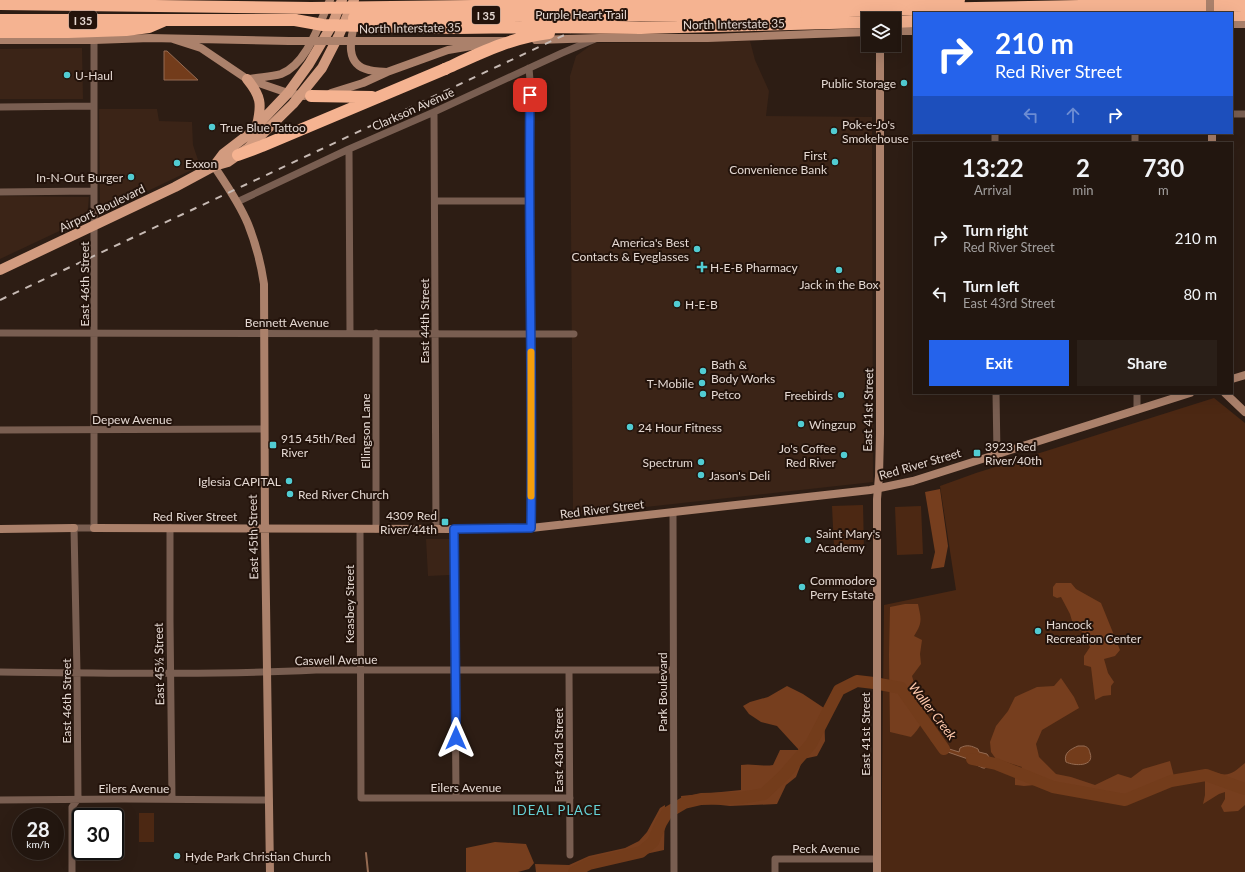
<!DOCTYPE html>
<html lang="en">
<head>
<meta charset="utf-8">
<style>
  :root { --surface:#22160f; --page:#2a1f18; --text:#f1f3f6; --muted:#a29f9e; --line:#3f352f; --accent:#2563eb }
  body { margin:0; font-family:Lato,sans-serif; background:var(--page); color:var(--text); height:100vh; display:flex; flex-direction:column; font-size:15px; white-space:nowrap }
  * { box-sizing:border-box; margin:0 }
  p { font-size:13px; color:var(--muted) }
  .icon { flex:none; width:22px; height:22px; fill:none; stroke:currentColor; stroke-width:2; stroke-linecap:round; stroke-linejoin:round }
  .map { position:relative; flex:1; overflow:hidden }
  .sheet { position:absolute; left:913px; top:142px; width:320px; height:252px; display:flex; flex-direction:column; background:var(--surface); border-radius:0px; box-shadow:0 4px 16px #0002,0 0 0 1px var(--line) }
  .sheet>* { flex:none }
  .banner { position:absolute; left:913px; top:12px; width:320px; height:122px; border-radius:0px; box-shadow:0 4px 16px #0002,0 0 0 1px var(--line); background:#2563eb; color:#fff; overflow:hidden }
  .controls { position:absolute; left:861px; top:12px; display:grid; gap:8px }
  .controls a { display:grid; place-items:center; width:40px; height:40px; border-radius:0px; background:var(--surface); box-shadow:0 4px 16px #0002,0 0 0 1px var(--line); font-size:20px }
  .speed { position:absolute; left:12px; top:808px; display:flex; gap:8px; font-size:20px; font-weight:700; text-align:center }
  .speed>* { display:grid; place-content:center; width:52px; height:52px; border-radius:50%; background:var(--surface); box-shadow:0 4px 16px #0002,0 0 0 1px var(--line); line-height:1 }
  .speed small { font-size:10px; font-weight:400 }
  .speed .limit { border:2px solid #111; border-radius:6px; background:#fff; color:#111 }
  .pin { position:absolute; display:grid; place-items:center; width:34px; height:34px; color:#fff; margin:-17px; border-radius:8px; box-shadow:0 2px 6px #0006 }
  .me { position:absolute; width:44px; margin:-22px; rotate:0deg; stroke-linejoin:round; filter:drop-shadow(0 0 3px #0008) }
  .turn { display:flex; align-items:center; gap:14px; height:84px; padding:0 16px; font-size:18px }
  .turn .icon { width:52px; height:52px; stroke-width:2.5 }
  .turn b { display:block; font-size:28px; line-height:34px }
  .lanes { display:flex; align-items:center; height:38px; padding:0 16px; background:#0003; justify-content:center; gap:20px; direction:ltr }
  .lanes .off { opacity:.35 }
  .eta { display:flex; justify-content:space-evenly; align-items:center; height:68px; text-align:center }
  .eta b { font-size:24px; font-weight:700; line-height:28px }
  .button { display:flex; gap:8px; margin-top:auto; padding:8px 16px }
  .button a { flex:1; height:46px; border-radius:0px; background:var(--accent); color:#fff; font-size:16px; font-weight:700; line-height:46px; text-align:center }
  .button a+a { background:var(--page); color:var(--text) }
  ul { padding:0; list-style:none }
  li { display:flex; align-items:center; gap:12px; height:56px; padding:0 16px }
  li div { flex:1 }
  li b { display:block; font-size:15px }
  li em { font-style:normal }
  .map>svg:first-child { display:block }
  .built { fill:#3b2417 }
  .green { fill:#4c2813 }
  .forest { fill:#763e1e }
  .water { fill:#733c1b; stroke:#956b52 }
  .lines { fill:none; stroke-linecap:round; stroke-linejoin:round }
  .stream { stroke:#956b52; stroke-width:2 }
  .river { stroke:#733c1b; stroke-width:12 }
  .street { stroke:#795e51; stroke-width:7 }
  .secondary { stroke:#ab816b; stroke-width:8 }
  .primary { stroke:#d29b7f; stroke-width:10 }
  .highway { stroke:#f5b391; stroke-width:12 }
  .rail { stroke:#c7bab4; stroke-width:2; stroke-dasharray:7 7; stroke-linecap:butt }
  .secondary-bridge { stroke:#ab816b; stroke-width:8 }
  .highway-bridge { stroke:#f5b391; stroke-width:12 }
  .route-casing { stroke:#184099; stroke-width:10 }
  .route { stroke:#2563eb; stroke-width:7 }
  .slow { stroke:#f59e0b; stroke-width:7 }
  .poi-dot { fill:#51ccd2; stroke:#23130b; stroke-width:1.5 }
  .labels { text-anchor:middle; dominant-baseline:central; stroke-width:4; stroke-linejoin:round; paint-order:stroke }
  .shield { fill:#23130b; stroke:#aa9d96; stroke-width:1 }
  .shield-label { font-size:11px; font-weight:bold; fill:#e4d8d2 }
  .street-label { font-size:12px; fill:#e4d8d2; stroke:#23130b }
  .poi-label { font-size:12px; fill:#e4d8d2; stroke:#23130b; text-anchor:start }
  .water-label { font-size:13px; font-style:italic; fill:#fec8ac; stroke:#23130b }
  .neighbourhood-label { font-size:13px; letter-spacing:1px; fill:#66d2d7; stroke:#23130b }
</style>
</head>
<body>
<div class="map">
<svg width="1245" height="872" viewBox="0 0 1245 872">
  <rect width="100%" height="100%" fill="#2d1d14"/>
  <path class="built" d="M750,41L755,60L769,91L766,116L872,117L873,482L573,515L570,76L576,56L594,43Z
    M82,48L83,99H0V49Z
    M99,109H157L159,121L192,122L193,145L200,166L106,211L100,210Z
    M0,196L89,197L87,218L0,259Z
    M426,539H450V575L428,576Z"/>
  <path class="green" d="M1214,398L1245,423V872H881L884,605L956,590L940,486L976,473Z
    M863,505L864,548H834L832,506Z
    M921,506L923,554L897,555L895,507Z
    M139,813H154V842H139Z"/>
  <path class="forest" d="M940,489L948,546L944,567L931,569L935,552L925,492Z
    M1056,583H1071L1076,589L1101,603L1120,650L1115,656L1104,659L1108,673L1114,682L1111,686V695L1103,696L1095,700L1091,667L1084,665V656L1090,647L1089,645L1080,644L1083,633L1072,621L1070,614L1061,597L1057,598L1053,596V587Z
    M905,604H918C921,619 923,622 914,636L922,640L920,654L921,664L912,676C919,702 934,715 911,737L890,732L889,655L890,607Z
    M1061,678L1074,697L1079,708L1042,730L1036,744L1039,757L1056,774L1071,777L1095,785L1118,774L1131,778L1143,769L1170,761L1176,784L1123,804L1061,793L1035,785L1024,786L1015,785V776L1022,767L996,759L991,752L990,742L996,726L1008,711L1015,697L1037,687L1054,686Z
    M787,686L803,694L824,708L825,741L817,756L803,759L796,777L786,785L777,804L730,806L702,803L682,809L681,796L741,790V765C752,763 762,767 773,765L780,750H799L777,726L761,722L749,714L743,706L750,702L768,697Z
    M1245,763V805L1238,811L1224,812L1221,806L1225,799V792L1219,794L1203,804L1205,795V781L1214,772C1229,778 1234,772 1245,763Z
    M665,805L664,850L595,865L583,872H536L535,864L569,865L589,856L625,848L639,841L647,832L660,808Z
    M495,842L526,844L534,863L529,869L518,872H466V848Z"/>
  <path class="water" d="M164,51H167L198,80H164Z
    M933,736L939,738L946,748L959,752L960,748C967,744 972,746 978,749L979,752L987,754L989,757L987,765L985,768H983L970,762L968,759L939,749L931,740Z
    M1078,746H1084C1088,747 1089,749 1090,753C1095,767 1074,766 1066,762C1063,753 1071,749 1078,746Z
    M1202,773L1214,775L1219,777L1216,781L1203,778L1182,782L1179,780L1180,777Z"/>
  <g class="lines">
    <path class="stream" d="M366,853L368,872"/>
    <path class="river" d="M972,759L996,764L1053,787L1125,800L1171,781L1206,775L1245,789
      M574,872L589,864L641,852L653,842L661,823L667,813L684,803L701,799L741,798L764,794L784,775L811,744L839,690L857,681L874,683L901,688L944,749"/>
    <path class="street" d="M529,68L530,80C529,229 531,379 531,528
      M0,107L94,106
      M434,112L436,529
      M1232,114H1245
      M995,133V143
      M1135,143V133
      M349,149L350,333
      M0,192L94,191
      M435,201H529
      M237,202L349,149L434,112L562,53L595,39
      M0,333L574,334
      M376,333V529
      M996,393L997,454
      M1137,393V410
      M0,430L264,429
      M673,512L674,872
      M170,528V621L172,799
      M360,529L361,798H570
      M454,529L456,798
      M569,670L570,855
      M0,672C105,673 211,675 316,670H673
      M0,800L124,799L269,800
      M72,872V807L78,799L77,673L74,528H94V40
      M775,872V859H877"/>
    <path class="secondary" d="M355,22C350,40 345,65 369,70C375,72 380,71 386,72
      M1232,24H1245
      M894,31H914
      M173,39L201,48L247,79L288,93L304,96
      M0,40H94L150,38L289,41
      M536,40L599,38H708L868,32
      M389,41H506
      M250,79C260,77 271,77 281,74C307,64 319,24 330,0
      M331,93L363,83L387,72L434,55L448,50L483,44
      M1212,133V143
      M214,166C226,184 240,204 248,224C256,244 261,264 264,284L265,536L270,872
      M1232,379L1245,375
      M1225,393L1245,412
      M94,528L460,529L531,528L870,490L913,481L1190,393
      M0,529L74,528
      M877,872V499L879,476L880,434V45"/>
    <path class="primary" d="M247,79C261,96 262,104 257,125
      M214,166L223,154L249,134L288,93L309,64L332,25L342,0
      M0,270L175,187L214,166L228,162L248,148L293,104L322,68L339,35L354,0"/>
    <path class="highway" d="M795,2L959,0
      M0,4L311,8
      M796,13H819L863,10L1134,5L1245,6
      M1232,15H1245
      M0,20H295
      M0,32H68L126,30L149,27L163,21
      M311,96L372,97
      M238,155L262,146L445,69"/>
    <path class="rail" d="M0,300L639,0"/>
    <path class="secondary-bridge" d="M1210,13V0
      M289,41H389"/>
    <path class="highway-bridge" d="M311,8L795,2
      M354,18L531,15L615,16L796,13
      M295,20L323,25L457,28L540,27L641,28L868,22
      M894,22L914,21
      M445,69C478,54 512,37 549,33"/>
  </g>
  <g class="lines">
    <defs>
      <path id="route" d="M456,738L454,529L531,528C533,384 528,239 530,95"/>
    </defs>
    <use href="#route" class="route-casing"/>
    <use href="#route" class="route"/>
    <path class="slow" d="M531,496V352"/>
  </g>
  <g class="poi-dot">
    <circle cx="67" cy="75" r="4"/>
    <circle cx="904" cy="83" r="4"/>
    <circle cx="212" cy="127" r="4"/>
    <circle cx="834" cy="131" r="4"/>
    <circle cx="835" cy="162" r="4"/>
    <circle cx="177" cy="163" r="4"/>
    <circle cx="131" cy="177" r="4"/>
    <circle cx="697" cy="249" r="4"/>
    <path d="M700 261h4v4h4v4h-4v4h-4v-4h-4v-4h4z"/>
    <circle cx="839" cy="270" r="4"/>
    <circle cx="677" cy="304" r="4"/>
    <circle cx="703" cy="371" r="4"/>
    <circle cx="702" cy="383" r="4"/>
    <circle cx="703" cy="394" r="4"/>
    <circle cx="841" cy="395" r="4"/>
    <circle cx="801" cy="424" r="4"/>
    <circle cx="630" cy="427" r="4"/>
    <rect x="269" y="441" width="8" height="8" rx="2"/>
    <rect x="973" y="449" width="8" height="8" rx="2"/>
    <circle cx="844" cy="455" r="4"/>
    <circle cx="701" cy="462" r="4"/>
    <circle cx="701" cy="475" r="4"/>
    <circle cx="289" cy="481" r="4"/>
    <circle cx="290" cy="494" r="4"/>
    <rect x="441" y="518" width="8" height="8" rx="2"/>
    <circle cx="808" cy="540" r="4"/>
    <circle cx="802" cy="587" r="4"/>
    <circle cx="1038" cy="631" r="4"/>
    <circle cx="177" cy="856" r="4"/>
  </g>
  <g class="labels">
    <g class="shield">
      <rect x="472" y="6" width="28" height="18" rx="3"/>
      <rect x="69" y="11" width="28" height="18" rx="3"/>
    </g>
    <g class="shield-label">
      <text x="486" y="15">I 35</text>
      <text x="83" y="20">I 35</text>
    </g>
    <g class="street-label">
      <text x="581" y="14">Purple Heart Trail</text>
      <text transform="translate(734 24) rotate(-1)">North Interstate 35</text>
      <text transform="translate(410 28) rotate(-1)">North Interstate 35</text>
      <text transform="translate(413 109) rotate(-24)">Clarkson Avenue</text>
      <text transform="translate(102 208) rotate(-26)">Airport Boulevard</text>
      <text transform="translate(84 284) rotate(-90)">East 46th Street</text>
      <text transform="translate(424 321) rotate(-90)">East 44th Street</text>
      <text x="287" y="322">Bennett Avenue</text>
      <text transform="translate(868 410) rotate(-89)">East 41st Street</text>
      <text x="132" y="419">Depew Avenue</text>
      <text transform="translate(365 431) rotate(-90)">Ellingson Lane</text>
      <text transform="translate(920 464) rotate(-16)">Red River Street</text>
      <text transform="translate(602 509) rotate(-7)">Red River Street</text>
      <text x="195" y="516">Red River Street</text>
      <text transform="translate(253 537) rotate(-91)">East 45th Street</text>
      <text transform="translate(349 604) rotate(-90)">Keasbey Street</text>
      <text transform="translate(336 660) rotate(-1)">Caswell Avenue</text>
      <text transform="translate(159 664) rotate(-91)">East 45½ Street</text>
      <text transform="translate(662 692) rotate(-90)">Park Boulevard</text>
      <text transform="translate(66 701) rotate(-90)">East 46th Street</text>
      <text transform="translate(865 734) rotate(-90)">East 41st Street</text>
      <text transform="translate(558 750) rotate(-90)">East 43rd Street</text>
      <text x="466" y="787">Eilers Avenue</text>
      <text x="134" y="788">Eilers Avenue</text>
      <text x="826" y="848">Peck Avenue</text>
    </g>
    <g class="poi-label">
      <text x="75" y="75">U-Haul</text>
      <text x="896" y="83" text-anchor="end">Public Storage</text>
      <text x="842" y="124">Pok-e-Jo's<tspan x="842" dy="14">Smokehouse</tspan></text>
      <text x="220" y="127">True Blue Tattoo</text>
      <text x="827" y="155" text-anchor="end">First<tspan x="827" dy="14">Convenience Bank</tspan></text>
      <text x="185" y="163">Exxon</text>
      <text x="123" y="177" text-anchor="end">In-N-Out Burger</text>
      <text x="689" y="242" text-anchor="end">America's Best<tspan x="689" dy="14">Contacts &amp; Eyeglasses</tspan></text>
      <text x="710" y="267">H-E-B Pharmacy</text>
      <text x="839" y="284" text-anchor="middle">Jack in the Box</text>
      <text x="685" y="304">H-E-B</text>
      <text x="711" y="364">Bath &amp;<tspan x="711" dy="14">Body Works</tspan></text>
      <text x="694" y="383" text-anchor="end">T-Mobile</text>
      <text x="711" y="394">Petco</text>
      <text x="833" y="395" text-anchor="end">Freebirds</text>
      <text x="809" y="424">Wingzup</text>
      <text x="638" y="427">24 Hour Fitness</text>
      <text x="281" y="438">915 45th/Red<tspan x="281" dy="14">River</tspan></text>
      <text x="985" y="446">3923 Red<tspan x="985" dy="14">River/40th</tspan></text>
      <text x="836" y="448" text-anchor="end">Jo's Coffee<tspan x="836" dy="14">Red River</tspan></text>
      <text x="693" y="462" text-anchor="end">Spectrum</text>
      <text x="709" y="475">Jason's Deli</text>
      <text x="281" y="481" text-anchor="end">Iglesia CAPITAL</text>
      <text x="298" y="494">Red River Church</text>
      <text x="437" y="515" text-anchor="end">4309 Red<tspan x="437" dy="14">River/44th</tspan></text>
      <text x="816" y="533">Saint Mary's<tspan x="816" dy="14">Academy</tspan></text>
      <text x="810" y="580">Commodore<tspan x="810" dy="14">Perry Estate</tspan></text>
      <text x="1046" y="624">Hancock<tspan x="1046" dy="14">Recreation Center</tspan></text>
      <text x="185" y="856">Hyde Park Christian Church</text>
    </g>
    <g class="water-label">
      <text transform="translate(933 711) rotate(52)">Waller Creek</text>
    </g>
    <g class="neighbourhood-label">
      <text x="557" y="810">IDEAL PLACE</text>
    </g>
  </g>
</svg>
<div class="controls">
<a><svg class="icon" aria-label="layers" viewBox="0 0 24 24"><path d="M12 4l9 5-9 5-9-5zM3 14l9 5 9-5"/></svg></a>
</div>
<div class="speed"><div>28<small>km/h</small></div><div class="limit">30</div></div>
<div class="pin" style="left:530px;top:95px;background:#d93025"><svg class="icon" aria-label="arrive" viewBox="0 0 24 24"><path d="M6 21V4h12l-3 4 3 4H6"/></svg></div>
<svg class="me" style="left:456px;top:738px" viewBox="-20 -20 40 40"><path d="M0-17L14 15 0 8-14 15z" fill="#2563eb" stroke="#fff" stroke-width="4"/></svg>
<div class="banner">
<div class="turn"><svg class="icon" aria-label="right" viewBox="0 0 24 24"><path d="M7 20v-9h11M14 6l5 5-5 5"/></svg><div><b>210 m</b>Red River Street</div></div>
<div class="lanes"><svg class="icon off" aria-label="left" viewBox="0 0 24 24"><path d="M17 20v-9H6M10 6l-5 5 5 5"/></svg><svg class="icon off" aria-label="ahead" viewBox="0 0 24 24"><path d="M12 20V5M6 11l6-6 6 6"/></svg><svg class="icon" aria-label="right" viewBox="0 0 24 24"><path d="M7 20v-9h11M14 6l5 5-5 5"/></svg></div>
</div>
<section class="sheet">
<div class="eta">
<div><b>13:22</b><p>Arrival</p></div>
<div><b>2</b><p>min</p></div>
<div><b>730</b><p>m</p></div>
</div>
<ul>
<li><svg class="icon" aria-label="right" viewBox="0 0 24 24"><path d="M7 20v-9h11M14 6l5 5-5 5"/></svg><div><b>Turn right</b><p>Red River Street</p></div><em>210 m</em></li>
<li><svg class="icon" aria-label="left" viewBox="0 0 24 24"><path d="M17 20v-9H6M10 6l-5 5 5 5"/></svg><div><b>Turn left</b><p>East 43rd Street</p></div><em>80 m</em></li>
</ul>
<div class="button"><a>Exit</a><a>Share</a></div>
</section>
</div>
</body>
</html>
